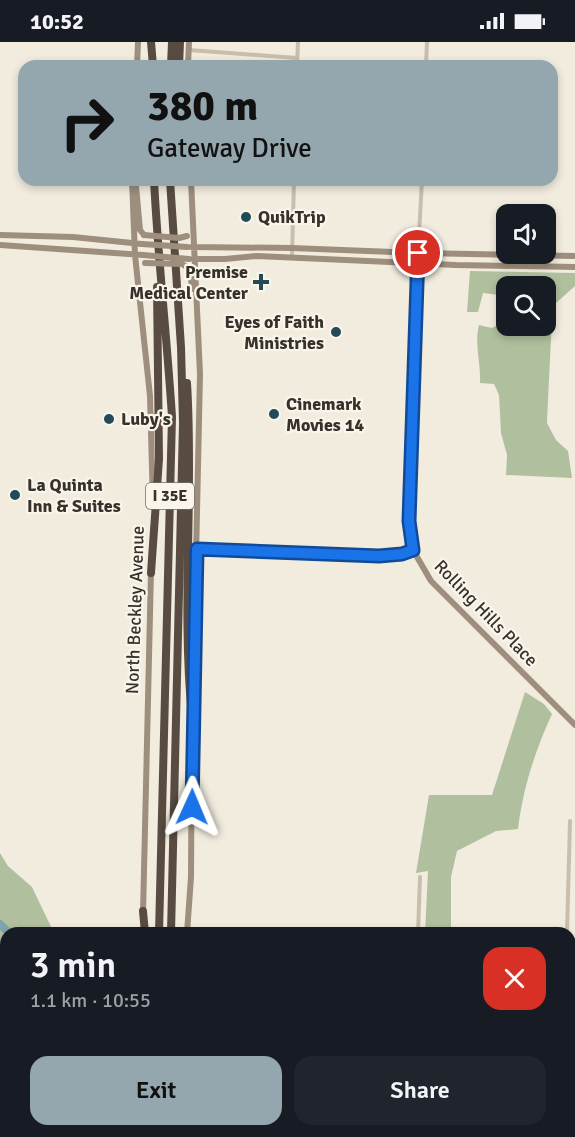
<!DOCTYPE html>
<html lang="en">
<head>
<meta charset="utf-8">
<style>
  :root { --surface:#171b24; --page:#20242c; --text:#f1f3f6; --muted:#9ea1a6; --accent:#94a7ae }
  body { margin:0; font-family:Signika,sans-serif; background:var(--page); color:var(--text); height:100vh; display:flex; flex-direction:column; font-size:22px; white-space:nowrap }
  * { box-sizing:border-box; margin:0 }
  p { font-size:20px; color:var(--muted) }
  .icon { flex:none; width:33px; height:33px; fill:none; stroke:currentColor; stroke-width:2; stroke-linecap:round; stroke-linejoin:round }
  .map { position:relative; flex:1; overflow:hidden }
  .panel { position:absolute; left:0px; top:885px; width:576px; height:210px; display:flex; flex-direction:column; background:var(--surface); border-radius:18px 18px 0 0; box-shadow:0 3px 9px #0003 }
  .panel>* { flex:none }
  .top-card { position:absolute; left:18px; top:18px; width:540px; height:126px; border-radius:18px; box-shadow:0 3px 9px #0003; background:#94a7ae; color:#111; overflow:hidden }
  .buttons { position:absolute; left:496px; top:162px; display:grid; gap:12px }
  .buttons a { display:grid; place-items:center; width:60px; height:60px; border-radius:12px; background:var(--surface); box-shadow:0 3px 9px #0003; font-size:30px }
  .pin { position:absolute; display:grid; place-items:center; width:51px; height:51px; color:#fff; margin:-26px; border:3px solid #fff; border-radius:50%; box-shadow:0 2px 6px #0007 }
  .me { position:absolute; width:66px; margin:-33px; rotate:1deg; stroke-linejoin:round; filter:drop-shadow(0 0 4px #0008) }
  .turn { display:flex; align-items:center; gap:21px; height:126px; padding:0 30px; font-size:27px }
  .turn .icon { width:78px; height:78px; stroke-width:2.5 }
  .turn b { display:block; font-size:42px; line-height:51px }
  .round { display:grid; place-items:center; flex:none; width:63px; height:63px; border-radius:18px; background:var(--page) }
  .summary { display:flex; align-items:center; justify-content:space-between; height:102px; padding:0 30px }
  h1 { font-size:36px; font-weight:600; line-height:45px }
  .cta { display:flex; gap:12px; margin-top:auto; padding:12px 30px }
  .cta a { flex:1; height:69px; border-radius:18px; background:var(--accent); color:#111; font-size:24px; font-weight:600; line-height:69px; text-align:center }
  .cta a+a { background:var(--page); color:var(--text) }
  .status { display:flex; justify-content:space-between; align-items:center; height:42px; padding:0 30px; background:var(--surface); direction:ltr }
  .status svg { height:16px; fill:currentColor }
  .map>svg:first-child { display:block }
  .green { fill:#b0c09f }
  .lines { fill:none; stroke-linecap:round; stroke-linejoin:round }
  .river { stroke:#7fa3ad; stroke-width:8 }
  .street { stroke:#c9beab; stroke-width:4 }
  .secondary { stroke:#9d8e7d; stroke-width:6 }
  .highway { stroke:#584c42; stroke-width:8 }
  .secondary-bridge { stroke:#9d8e7d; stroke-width:6 }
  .route-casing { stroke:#114b97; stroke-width:15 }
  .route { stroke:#1a73e8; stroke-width:10 }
  .poi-dot { fill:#224a57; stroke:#f9f5eb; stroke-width:2 }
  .labels { text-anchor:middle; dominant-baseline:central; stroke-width:4.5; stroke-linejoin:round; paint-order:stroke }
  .shield { fill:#f9f5eb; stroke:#716c64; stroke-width:1.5 }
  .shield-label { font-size:16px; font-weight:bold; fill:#37312a }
  .poi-label { font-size:18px; font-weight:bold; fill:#37312a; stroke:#f9f5eb; text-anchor:start }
  .street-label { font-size:18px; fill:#37312a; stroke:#f9f5eb }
</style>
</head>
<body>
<div class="status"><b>10:52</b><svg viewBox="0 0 49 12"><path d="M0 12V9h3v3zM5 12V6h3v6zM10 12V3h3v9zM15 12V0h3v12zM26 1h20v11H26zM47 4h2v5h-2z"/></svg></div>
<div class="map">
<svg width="575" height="1095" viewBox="0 0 575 1095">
  <rect width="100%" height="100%" fill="#f2ecdf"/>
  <path class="green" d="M470,229L575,231V244L556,261L552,278L548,357L547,381L556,398L568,409L572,436L506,433L507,413L501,391L499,353L494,342L480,341C481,321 474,302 479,283L492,286L507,278V284H546V244H507V256V254L483,251L478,270H467Z
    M525,650L544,662L552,672C535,709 523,746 518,787L496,789L457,809L451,835V891H425L428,829L416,831L429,753H492Z
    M0,811L8,824L32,845L54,891H6V916L0,910Z
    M6,975V1089H65V1095H0V987Z
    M443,1089H497L504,1095H444Z"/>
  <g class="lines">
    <path class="river" d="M0,882L9,891
      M25,1089L28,1095"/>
    <path class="street" d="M189,8L297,16
      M297,24L298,0
      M426,24L427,0
      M418,211L422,138
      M292,215L294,138
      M418,891L420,835
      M567,891L570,779
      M434,1089L435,1095
      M564,1095V1089"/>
    <path class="secondary" d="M137,24L138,0
      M188,24L189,0
      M132,138L135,213L150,354L153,462
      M191,138L200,332L193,653
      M136,144L140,188L144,193
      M0,193L73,195L142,202
      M0,203L143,213
      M191,205L292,206L418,211L575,214
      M418,211L409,479L413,508L431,539L575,683
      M193,217H225L257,214L456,223L575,225
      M190,227L192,247
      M197,507L379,514L402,512L413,508
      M143,872L151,529
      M187,891L191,835L192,672
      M136,1095L137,1089
      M183,1095L184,1089"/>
    <path class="highway" d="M151,0L153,24
      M171,24L172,0
      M179,24L180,0
      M154,138C158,217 167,296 172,375L159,891
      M170,138L181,305L183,381L171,891
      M187,341C194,452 181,564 192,675
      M151,531L159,417L157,245
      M143,869L145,891
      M147,1095V1089
      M154,1095V1089
      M171,1095V1089"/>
    <path class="secondary-bridge" d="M144,193L179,196L187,194
      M142,202L187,205
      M143,213L189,217
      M145,221L182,222L190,227"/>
  </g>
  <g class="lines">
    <defs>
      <path id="route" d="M192,765L197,507L379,514L402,512L413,508L409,479L418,211"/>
    </defs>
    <use href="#route" class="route-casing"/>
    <use href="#route" class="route"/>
  </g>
  <g class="poi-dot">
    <circle cx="246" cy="175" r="6"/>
    <path d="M258 231h6v6h6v6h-6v6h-6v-6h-6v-6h6z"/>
    <circle cx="336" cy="290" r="6"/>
    <circle cx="274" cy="372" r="6"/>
    <circle cx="109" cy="377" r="6"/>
    <circle cx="15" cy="453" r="6"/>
  </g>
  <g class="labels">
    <rect class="shield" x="146" y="441" width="48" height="26" rx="4.5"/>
    <g class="shield-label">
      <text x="170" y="454">I 35E</text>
    </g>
    <g class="poi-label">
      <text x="258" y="175">QuikTrip</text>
      <text x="248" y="230" text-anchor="end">Premise<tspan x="248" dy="21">Medical Center</tspan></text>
      <text x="324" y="280" text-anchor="end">Eyes of Faith<tspan x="324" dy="21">Ministries</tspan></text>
      <text x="286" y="362">Cinemark<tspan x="286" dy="21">Movies 14</tspan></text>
      <text x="121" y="377">Luby's</text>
      <text x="27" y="443">La Quinta<tspan x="27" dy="21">Inn &amp; Suites</tspan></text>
    </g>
    <g class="street-label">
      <text transform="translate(135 568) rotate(-88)">North Beckley Avenue</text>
      <text transform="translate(486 571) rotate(46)">Rolling Hills Place</text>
    </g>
  </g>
</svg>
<div class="buttons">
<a><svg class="icon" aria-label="sound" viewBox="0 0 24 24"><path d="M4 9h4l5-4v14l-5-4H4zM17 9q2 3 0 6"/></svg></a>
<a><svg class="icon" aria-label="search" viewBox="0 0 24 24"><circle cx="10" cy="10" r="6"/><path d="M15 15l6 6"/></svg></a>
</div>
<div class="pin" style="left:418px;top:211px;background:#d93025"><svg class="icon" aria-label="arrive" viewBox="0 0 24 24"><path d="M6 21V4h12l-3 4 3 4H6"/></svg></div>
<svg class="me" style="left:192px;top:765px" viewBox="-20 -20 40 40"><path d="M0-17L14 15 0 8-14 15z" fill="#1a73e8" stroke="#fff" stroke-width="4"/></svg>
<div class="top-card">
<div class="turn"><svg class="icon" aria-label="right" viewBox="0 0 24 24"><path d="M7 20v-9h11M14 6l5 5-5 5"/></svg><div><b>380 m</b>Gateway Drive</div></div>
</div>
<section class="panel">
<div class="summary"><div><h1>3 min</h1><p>1.1 km · 10:55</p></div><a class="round" style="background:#d93025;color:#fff"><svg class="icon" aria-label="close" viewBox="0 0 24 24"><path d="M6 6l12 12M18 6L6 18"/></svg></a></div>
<div class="cta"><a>Exit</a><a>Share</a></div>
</section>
</div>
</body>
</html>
